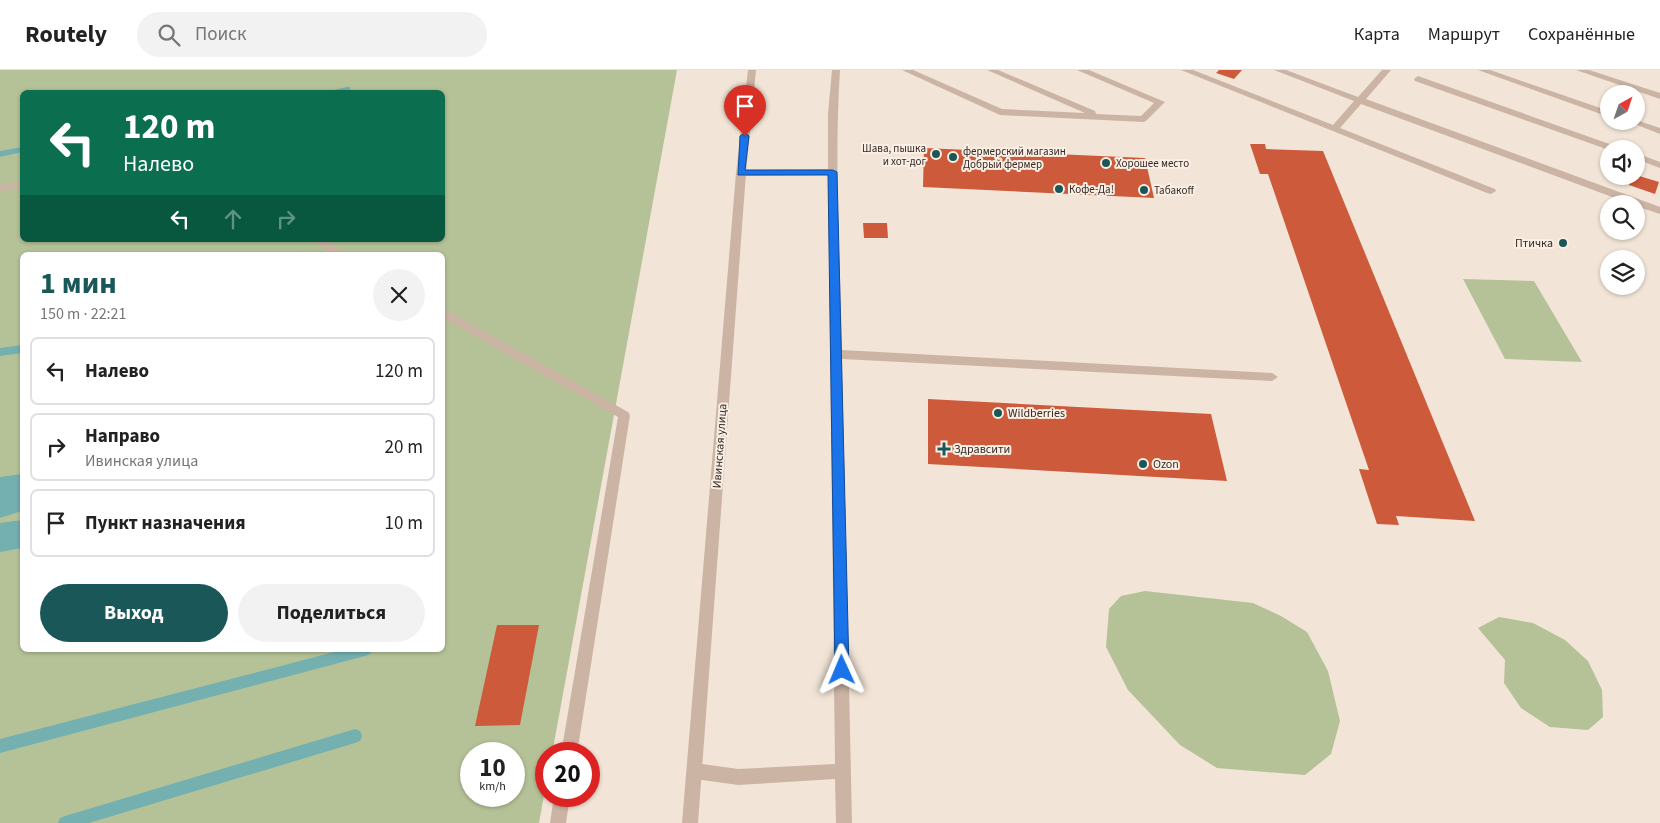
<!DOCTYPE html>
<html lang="ru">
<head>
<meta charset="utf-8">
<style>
  :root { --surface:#fff; --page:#f2f2f2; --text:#222; --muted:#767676; --line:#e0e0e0; --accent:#195759 }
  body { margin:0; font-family:"Source Sans 3",sans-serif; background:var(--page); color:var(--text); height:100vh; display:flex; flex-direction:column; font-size:19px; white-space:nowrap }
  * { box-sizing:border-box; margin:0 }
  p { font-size:16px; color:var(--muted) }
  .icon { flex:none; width:28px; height:28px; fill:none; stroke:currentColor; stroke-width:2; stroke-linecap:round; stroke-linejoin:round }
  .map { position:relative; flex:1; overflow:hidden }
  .drawer { position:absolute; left:20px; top:182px; width:425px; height:400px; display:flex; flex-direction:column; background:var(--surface); border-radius:8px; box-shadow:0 1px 4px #0004 }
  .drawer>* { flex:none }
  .banner { position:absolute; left:20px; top:20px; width:425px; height:152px; border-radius:8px; box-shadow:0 1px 4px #0004; background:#0b6e4f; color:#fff; overflow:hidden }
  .needle { width:32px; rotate:40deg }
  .controls { position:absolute; left:1600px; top:15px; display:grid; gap:10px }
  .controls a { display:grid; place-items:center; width:45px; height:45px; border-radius:50%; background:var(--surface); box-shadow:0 1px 4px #0004; font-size:25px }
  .speed { position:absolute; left:460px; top:672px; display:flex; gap:10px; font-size:25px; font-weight:700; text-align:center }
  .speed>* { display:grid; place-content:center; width:65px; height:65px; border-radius:50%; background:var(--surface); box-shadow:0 1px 4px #0004; line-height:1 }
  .speed small { font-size:12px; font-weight:400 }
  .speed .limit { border:8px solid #d22; background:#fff; color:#111 }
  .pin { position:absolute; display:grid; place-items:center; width:42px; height:42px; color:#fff; margin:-51px -21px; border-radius:50% 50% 50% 0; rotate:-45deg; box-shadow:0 0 5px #0007 }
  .pin .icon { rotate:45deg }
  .me { position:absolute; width:55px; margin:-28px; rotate:359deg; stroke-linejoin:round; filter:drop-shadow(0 0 4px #0008) }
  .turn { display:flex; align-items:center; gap:18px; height:105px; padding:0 20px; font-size:22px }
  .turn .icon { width:65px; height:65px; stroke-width:2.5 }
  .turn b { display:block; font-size:35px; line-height:42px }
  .lanes { display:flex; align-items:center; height:48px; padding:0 20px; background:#0003; justify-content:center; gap:25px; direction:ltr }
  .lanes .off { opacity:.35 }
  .round { display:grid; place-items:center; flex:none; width:52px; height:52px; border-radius:26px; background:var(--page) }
  .headline { display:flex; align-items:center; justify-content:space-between; height:85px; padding:0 20px }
  h1 { font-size:30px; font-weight:700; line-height:38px; color:var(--accent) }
  .button { display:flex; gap:10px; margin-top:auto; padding:10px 20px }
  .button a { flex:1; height:58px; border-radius:30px; background:var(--accent); color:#fff; font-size:20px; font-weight:700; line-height:58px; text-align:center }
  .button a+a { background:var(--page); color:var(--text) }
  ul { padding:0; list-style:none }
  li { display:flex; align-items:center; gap:15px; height:68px; margin:0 10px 8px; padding:0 10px; border:2px solid var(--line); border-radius:8px }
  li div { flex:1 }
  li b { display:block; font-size:19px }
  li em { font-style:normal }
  header { display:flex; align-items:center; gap:30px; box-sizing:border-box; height:70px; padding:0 25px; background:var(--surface); border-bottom:1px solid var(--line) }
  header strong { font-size:24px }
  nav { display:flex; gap:28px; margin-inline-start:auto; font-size:18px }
  .search { width:350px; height:45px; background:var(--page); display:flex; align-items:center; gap:12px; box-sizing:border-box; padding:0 18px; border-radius:28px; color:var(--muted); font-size:19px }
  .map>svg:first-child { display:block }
  .green { fill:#b5c297; fill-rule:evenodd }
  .water { fill:#75b0b1 }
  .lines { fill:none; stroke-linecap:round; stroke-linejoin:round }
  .stream { fill:#75b0b1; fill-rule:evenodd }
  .building { fill:#cd5a3a }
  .service { fill:#cbb4a3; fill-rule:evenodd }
  .tertiary { fill:#cbb4a3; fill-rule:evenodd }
  .route { fill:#1a73e8; stroke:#114b97 }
  .poi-dot { fill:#195759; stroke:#faefe4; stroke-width:2 }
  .labels { text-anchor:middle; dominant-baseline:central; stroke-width:4; stroke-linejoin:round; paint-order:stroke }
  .far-poi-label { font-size:11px; fill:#352a25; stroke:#faefe4; text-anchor:start }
  .poi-label { font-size:12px; fill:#352a25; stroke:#faefe4; text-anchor:start }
  .street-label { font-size:12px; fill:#352a25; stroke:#faefe4 }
</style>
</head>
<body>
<header>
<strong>Routely</strong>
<div class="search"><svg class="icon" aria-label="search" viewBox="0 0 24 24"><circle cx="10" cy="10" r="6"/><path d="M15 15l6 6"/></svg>Поиск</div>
<nav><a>Карта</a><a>Маршрут</a><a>Сохранённые</a></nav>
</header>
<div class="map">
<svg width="1660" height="753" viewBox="0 0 1660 753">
  <rect width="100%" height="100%" fill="#f2e5d7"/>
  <path class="green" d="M0,0H677L552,684H546V714L539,753H0ZM22,22H442V170H22ZM22,185H442V580H22ZM471,684H514V726H471Z
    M1463,209L1534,211L1582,292L1505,289Z
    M1145,521L1253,533L1281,546L1307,562L1328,601L1340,651L1331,684L1305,705L1217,698L1180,675L1128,620L1106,577L1109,539L1121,526Z
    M1499,547L1533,553L1565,570L1588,591L1602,620L1603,647L1588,660L1550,657L1521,638L1504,613L1505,590L1478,558Z"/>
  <path class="water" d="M22,404V441L0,448V407Z
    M22,450V478L0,482V453Z"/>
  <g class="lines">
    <path class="stream" d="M347,17H350V21L325,22Z
      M22,77V82L0,87V81Z
      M22,275V283L0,286V278Z
      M342,580H372L370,584L365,586L0,683V669Z
      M355,659L360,661L362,666L360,671L355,673L89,753H58L60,748L65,746Z"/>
  </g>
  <path class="building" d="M1219,0H1242L1234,9L1216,3Z
    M1250,74H1265L1266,79L1323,81L1475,451L1396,446L1399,455L1377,454L1359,399L1369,400L1268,104H1260Z
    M924,78L1145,88L1154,128L923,117Z
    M1636,105L1659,112L1655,124L1629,115L1633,106H1636Z
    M863,153H887L888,168H864Z
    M928,329L1211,344L1227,411L928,394Z
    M497,555H539L520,655L475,656Z"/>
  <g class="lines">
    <path class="service" d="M832,0H840C834,93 840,187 842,280L1272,303L1278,307L1272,311L842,289L852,753H836L835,709L738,715L695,709L689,707L687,701L689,695L695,693L738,699L835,694L828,105L741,106L736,103L741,100L828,99V44Z
      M902,0H913L1002,39L1085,43L987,0H998L1095,41L1096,44L1141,46L1154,33L1077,0H1089L1165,32L1146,51L1143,52L1000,45Z
      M1181,0H1193L1333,55L1354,31L1274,0H1286L1358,27L1382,0H1391L1366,29L1660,137V144L1636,136V134H1631L1361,34L1340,58L1495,119L1496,121L1491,124L1487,123Z
      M1478,0H1490L1609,41V47Z
      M1576,0H1589L1660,23V29Z
      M1418,6L1618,77L1620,79L1609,80L1415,11L1414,9Z
      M1636,50L1660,58V64L1627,51Z
      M1636,83L1660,92V98L1636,89Z
      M22,112V118L0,121V115Z
      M312,170H325L348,185H335Z
      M442,238L628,342L630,345L577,684H561L618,347L442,247Z
      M554,726H570L566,753H550Z"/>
    <path class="tertiary" d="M748,0H756L746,103L698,753H682L736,103Z"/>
  </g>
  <path class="route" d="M745,63L749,66L745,100H833L837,102L849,600L847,604L842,606L837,604L835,600L828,105H738L740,66Z"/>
  <g class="poi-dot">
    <circle cx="936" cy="84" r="5"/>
    <circle cx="953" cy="87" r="5"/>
    <circle cx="1106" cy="93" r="5"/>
    <circle cx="1059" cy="119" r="5"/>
    <circle cx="1144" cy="120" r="5"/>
    <circle cx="1563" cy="173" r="5"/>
    <circle cx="998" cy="343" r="5"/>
    <path d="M941.5 371.5h5v5h5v5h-5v5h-5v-5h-5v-5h5z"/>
    <circle cx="1143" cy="394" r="5"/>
  </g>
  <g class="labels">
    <g class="far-poi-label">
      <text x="926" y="78" text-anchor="end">Шава, пышка<tspan x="926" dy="13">и хот-дог</tspan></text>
      <text x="963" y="81">фермерский магазин<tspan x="963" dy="13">Добрый фермер</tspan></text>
      <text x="1116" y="93">Хорошее место</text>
      <text x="1069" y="119">Кофе-Да!</text>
      <text x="1154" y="120">Табакoff</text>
    </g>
    <g class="poi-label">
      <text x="1553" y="173" text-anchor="end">Птичка</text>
      <text x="1008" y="343">Wildberries</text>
      <text x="954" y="379">Здравсити</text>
      <text x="1153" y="394">Ozon</text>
    </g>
    <g class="street-label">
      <text transform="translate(720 376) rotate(-86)">Ивинская улица</text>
    </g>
  </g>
</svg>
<div class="controls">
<a><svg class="needle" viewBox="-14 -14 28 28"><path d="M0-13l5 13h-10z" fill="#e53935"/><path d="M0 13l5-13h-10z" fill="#767676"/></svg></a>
<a><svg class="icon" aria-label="sound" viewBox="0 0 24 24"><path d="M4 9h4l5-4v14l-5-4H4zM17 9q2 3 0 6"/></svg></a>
<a><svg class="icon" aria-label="search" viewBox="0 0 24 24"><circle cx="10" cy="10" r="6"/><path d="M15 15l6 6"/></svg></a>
<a><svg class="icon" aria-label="layers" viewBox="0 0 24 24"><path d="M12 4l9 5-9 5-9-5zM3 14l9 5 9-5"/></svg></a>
</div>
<div class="speed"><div>10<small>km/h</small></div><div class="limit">20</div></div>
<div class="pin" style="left:745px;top:66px;background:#d93025"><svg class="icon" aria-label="arrive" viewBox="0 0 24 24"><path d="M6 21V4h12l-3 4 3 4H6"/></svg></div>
<svg class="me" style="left:842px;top:600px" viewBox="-20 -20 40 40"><path d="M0-17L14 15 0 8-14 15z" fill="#1a73e8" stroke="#fff" stroke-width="4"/></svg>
<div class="banner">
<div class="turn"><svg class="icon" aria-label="left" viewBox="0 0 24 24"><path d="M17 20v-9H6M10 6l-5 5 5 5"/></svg><div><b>120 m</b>Налево</div></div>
<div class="lanes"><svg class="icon" aria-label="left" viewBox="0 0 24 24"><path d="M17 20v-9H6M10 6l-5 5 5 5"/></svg><svg class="icon off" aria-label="ahead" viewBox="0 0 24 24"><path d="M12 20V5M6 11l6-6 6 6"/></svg><svg class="icon off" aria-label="right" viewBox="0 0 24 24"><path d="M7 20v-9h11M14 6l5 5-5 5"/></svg></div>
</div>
<section class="drawer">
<div class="headline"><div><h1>1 мин</h1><p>150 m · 22:21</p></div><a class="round"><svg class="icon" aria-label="close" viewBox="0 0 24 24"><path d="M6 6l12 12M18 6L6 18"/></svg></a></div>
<ul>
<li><svg class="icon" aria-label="left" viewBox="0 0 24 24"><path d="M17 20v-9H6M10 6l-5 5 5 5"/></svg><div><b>Налево</b></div><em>120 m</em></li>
<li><svg class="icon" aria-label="right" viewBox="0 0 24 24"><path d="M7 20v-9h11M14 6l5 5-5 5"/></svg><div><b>Направо</b><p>Ивинская улица</p></div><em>20 m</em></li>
<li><svg class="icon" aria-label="arrive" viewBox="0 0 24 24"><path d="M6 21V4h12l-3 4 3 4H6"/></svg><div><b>Пункт назначения</b></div><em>10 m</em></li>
</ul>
<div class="button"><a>Выход</a><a>Поделиться</a></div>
</section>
</div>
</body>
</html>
